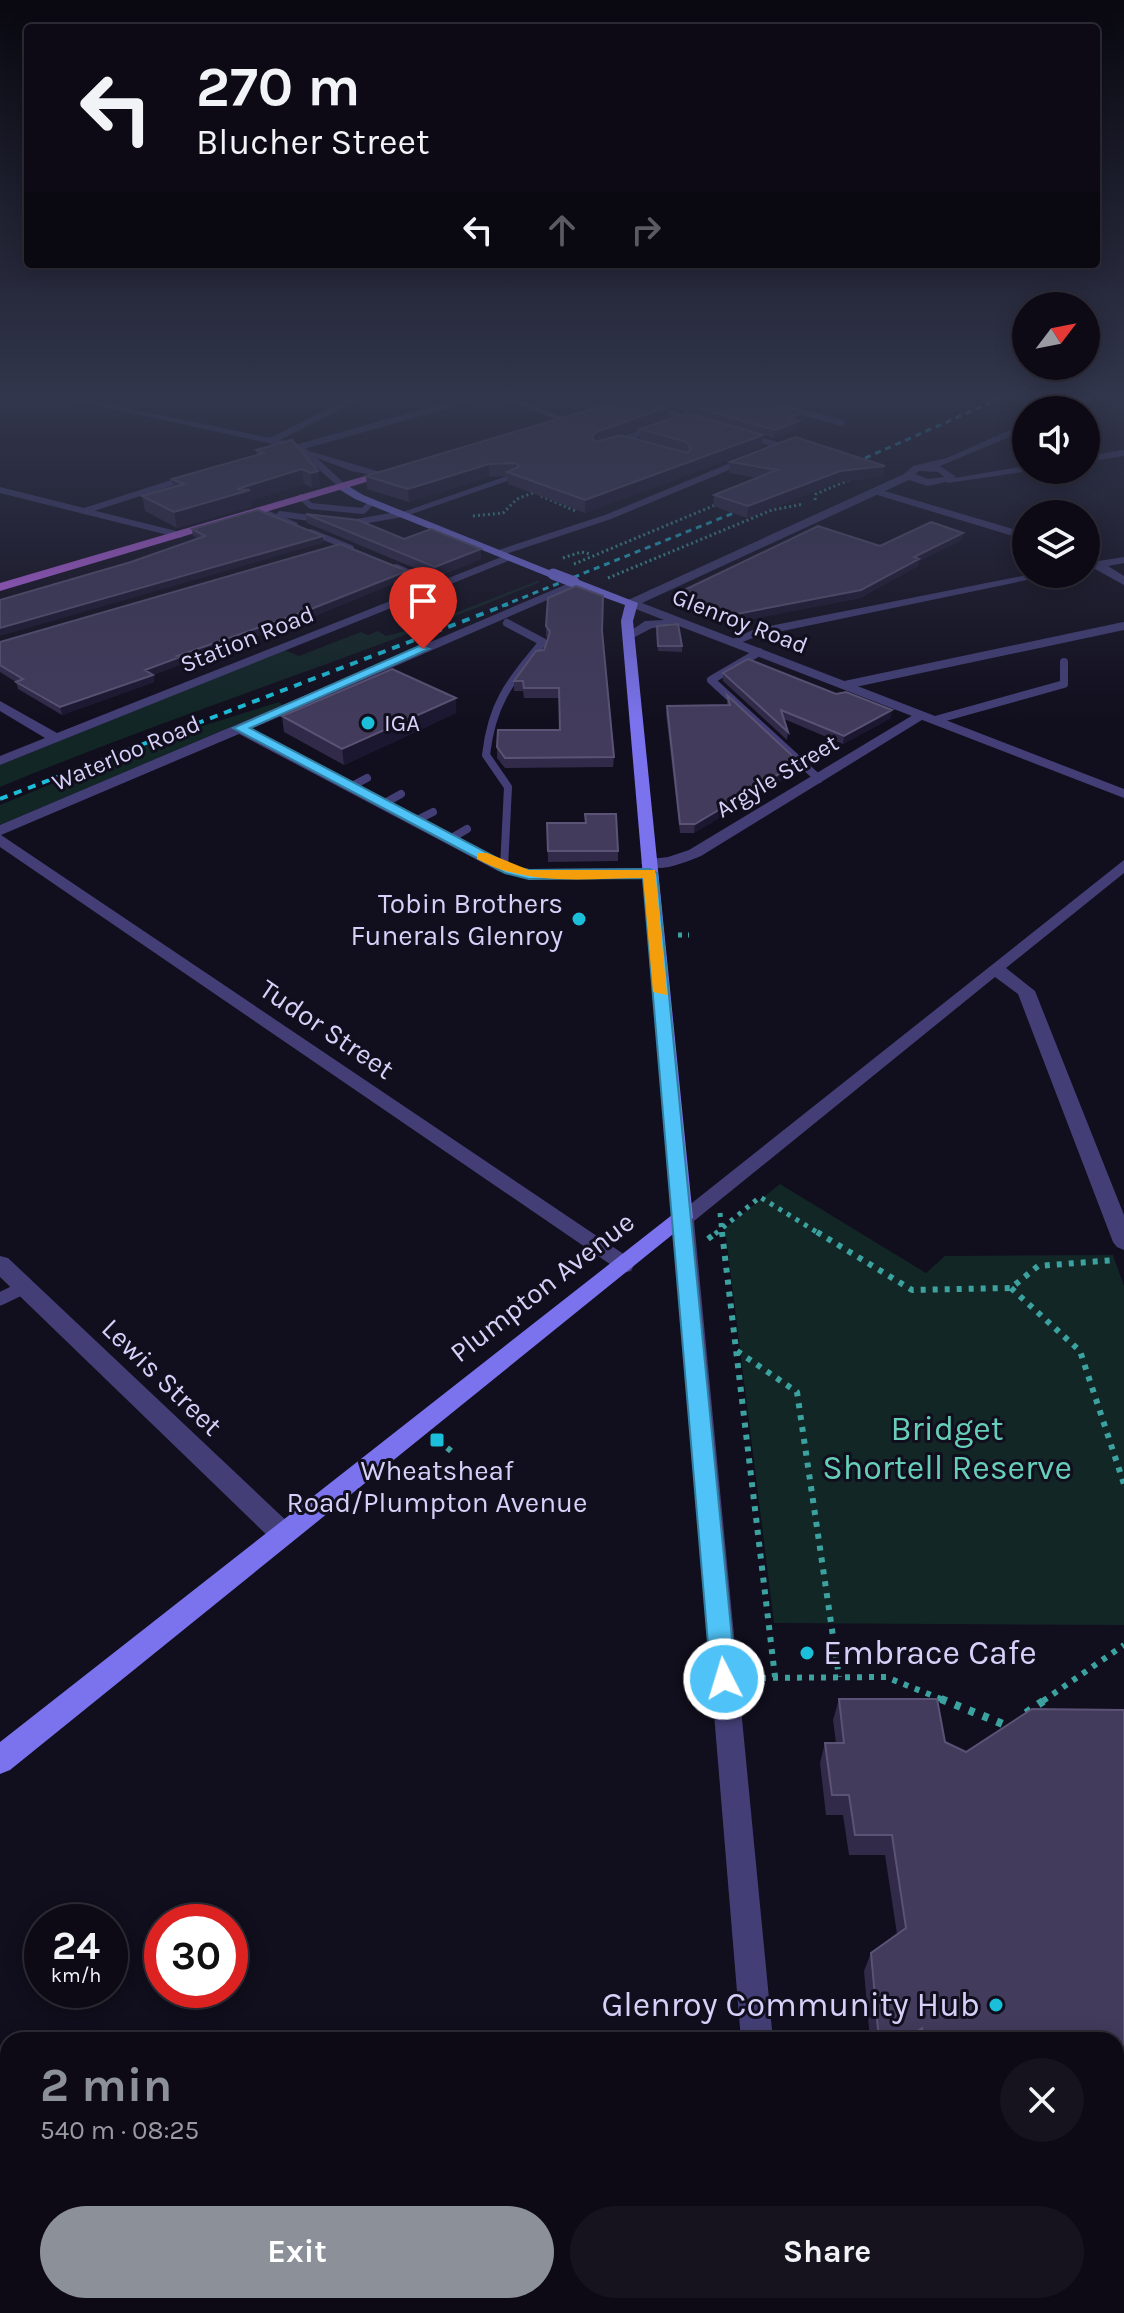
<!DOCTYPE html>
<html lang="en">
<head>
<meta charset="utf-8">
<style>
  :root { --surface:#0d0a16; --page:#16131f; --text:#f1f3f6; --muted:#9a9aa1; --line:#2d2b35; --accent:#8c9099 }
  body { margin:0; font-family:Karla,sans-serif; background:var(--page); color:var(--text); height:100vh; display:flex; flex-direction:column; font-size:30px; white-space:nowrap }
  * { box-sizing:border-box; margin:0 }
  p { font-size:26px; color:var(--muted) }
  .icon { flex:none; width:44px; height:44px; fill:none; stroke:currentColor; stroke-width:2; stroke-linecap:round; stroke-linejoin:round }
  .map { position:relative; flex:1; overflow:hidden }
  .side { position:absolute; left:0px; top:2032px; width:1124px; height:282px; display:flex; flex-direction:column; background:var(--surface); border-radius:24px 24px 0 0; box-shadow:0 4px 20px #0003,0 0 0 2px var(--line) }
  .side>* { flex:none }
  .hud { position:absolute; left:24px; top:24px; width:1076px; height:244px; border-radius:8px; box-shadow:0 4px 20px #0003,0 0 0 2px var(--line); background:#0d0a16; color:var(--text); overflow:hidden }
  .needle { width:52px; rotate:58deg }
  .tools { position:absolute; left:1012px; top:292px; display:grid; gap:16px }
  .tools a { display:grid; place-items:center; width:88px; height:88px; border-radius:50%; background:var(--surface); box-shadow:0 4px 20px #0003,0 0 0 2px var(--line); font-size:40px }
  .speed { position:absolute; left:24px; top:1904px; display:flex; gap:16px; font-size:40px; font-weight:700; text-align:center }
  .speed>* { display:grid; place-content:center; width:104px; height:104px; border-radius:50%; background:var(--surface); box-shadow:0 4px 20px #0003,0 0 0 2px var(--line); line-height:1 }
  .speed small { font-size:20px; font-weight:400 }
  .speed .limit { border:12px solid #d22; background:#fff; color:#111 }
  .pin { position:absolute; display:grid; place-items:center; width:68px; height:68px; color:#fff; margin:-82px -34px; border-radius:50% 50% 50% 0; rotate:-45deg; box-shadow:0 0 8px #0007 }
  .pin .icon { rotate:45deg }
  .me { position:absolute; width:88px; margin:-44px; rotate:355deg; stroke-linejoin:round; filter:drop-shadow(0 0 6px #0008) }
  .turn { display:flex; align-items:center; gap:28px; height:168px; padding:0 40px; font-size:36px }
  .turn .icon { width:104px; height:104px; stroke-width:2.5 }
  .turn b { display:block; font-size:56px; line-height:68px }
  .lanes { display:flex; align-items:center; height:76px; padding:0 40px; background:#0003; justify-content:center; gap:40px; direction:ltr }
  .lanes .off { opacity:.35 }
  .round { display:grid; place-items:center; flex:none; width:84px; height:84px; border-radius:42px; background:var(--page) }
  .headline { display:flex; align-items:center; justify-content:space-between; height:136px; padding:0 40px }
  h1 { font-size:48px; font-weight:700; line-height:60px; color:var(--accent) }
  .cta { display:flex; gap:16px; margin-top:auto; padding:16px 40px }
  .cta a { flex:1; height:92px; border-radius:48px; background:var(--accent); color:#fff; font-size:32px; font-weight:700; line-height:92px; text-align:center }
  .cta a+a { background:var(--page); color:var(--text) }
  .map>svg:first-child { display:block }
  .green { fill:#122626 }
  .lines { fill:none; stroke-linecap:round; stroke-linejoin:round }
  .path-far3 { stroke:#3ca2a0; stroke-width:3; stroke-dasharray:2 3; stroke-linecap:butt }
  .path-far2 { stroke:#3ca2a0; stroke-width:5; stroke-dasharray:4 6; stroke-linecap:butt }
  .path-far1 { stroke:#3ca2a0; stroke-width:6; stroke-dasharray:5 7; stroke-linecap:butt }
  .path { stroke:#3ca2a0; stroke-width:8; stroke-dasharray:6 9; stroke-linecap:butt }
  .service-far2 { stroke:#433f76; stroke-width:6 }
  .service-far1 { stroke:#433f76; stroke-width:8 }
  .service { stroke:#433f76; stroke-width:13 }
  .minor { fill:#433f76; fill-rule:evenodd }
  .tertiary { fill:#433f76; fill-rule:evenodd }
  .secondary { fill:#7b73ed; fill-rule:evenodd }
  .primary { fill:#be65ec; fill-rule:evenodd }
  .rail-far1 { stroke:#1cbfda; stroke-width:3; stroke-dasharray:6 5; stroke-linecap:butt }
  .rail { stroke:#1cbfda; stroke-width:4; stroke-dasharray:8 7; stroke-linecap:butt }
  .secondary-bridge { stroke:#7b73ed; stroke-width:11 }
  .wall { fill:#312a49 }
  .shaded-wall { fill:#1c1730 }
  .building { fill:#423b5c; stroke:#5a5375; stroke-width:2 }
  .route { fill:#4fc3f7; stroke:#337fa1; stroke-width:2 }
  .slow { fill:#f59e0b }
  .poi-dot { fill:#1cbfda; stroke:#110e1d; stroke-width:3 }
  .labels { text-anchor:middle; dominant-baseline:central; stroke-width:6; stroke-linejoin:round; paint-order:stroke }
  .far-street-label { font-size:24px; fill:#d7d0f9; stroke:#110e1d }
  .far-poi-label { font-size:24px; fill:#d7d0f9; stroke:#110e1d; text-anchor:start }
  .poi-label { font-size:28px; fill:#d7d0f9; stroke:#110e1d; text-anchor:end }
  .street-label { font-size:28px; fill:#d7d0f9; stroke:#110e1d }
  .near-park-label { font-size:34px; fill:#66cfb9; stroke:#110e1d }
  .near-poi-label { font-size:34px; fill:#d7d0f9; stroke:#110e1d; text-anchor:start }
</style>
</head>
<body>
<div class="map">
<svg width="1124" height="2313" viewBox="0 0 1124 2313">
  <rect width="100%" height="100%" fill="#110e1d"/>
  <path class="green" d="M537,581L540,582C362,656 178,713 0,787V765L285,650L299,656L361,632L368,635L378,631L386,636L420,627Z
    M279,702L282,705L0,825V805L161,739Z
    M780,1184L926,1273L945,1256L1113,1255L1124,1286V1625L774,1623L725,1228Z"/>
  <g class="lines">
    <path class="path-far3" d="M541,496L576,511
      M815,500L816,494L851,479
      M473,516L503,513L517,499L535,492
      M563,558L581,552L591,554
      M574,564L720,503
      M608,578L772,510L804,504"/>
    <path class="path-far2" d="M678,935H689
      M720,1213L722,1234
      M715,1234L760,1197L820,1234"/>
    <path class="path-far1" d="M722,1232L775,1677
      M817,1232L912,1290L1011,1288L1038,1266L1115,1260
      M708,1239L717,1232
      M1011,1288L1080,1351L1124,1484
      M737,1351L797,1392L839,1677
      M438,1440L451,1451
      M749,1678L886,1677L946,1701
      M1043,1701L1124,1645"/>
    <path class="path" d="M941,1699L1008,1726
      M1026,1713L1046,1699"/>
    <path class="service-far2" d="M752,398L842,423
      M271,441L356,398
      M617,442L653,428
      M289,450L473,398
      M301,497L311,506L363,511L372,502
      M259,510L295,525
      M84,511L184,479
      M280,514L318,519
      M351,523L402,514
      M311,532L351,548
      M499,553L608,517L743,461
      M396,567L440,585"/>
    <path class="service-far1" d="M759,652L711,680L819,779
      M845,685L1124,626
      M935,720L1064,684V662
      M350,787L367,778
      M383,804L401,794
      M415,821L433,812
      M450,839L467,829
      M504,868L508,787L486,755C492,702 510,682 543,642L507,623"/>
    <path class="service" d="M0,1299L25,1287"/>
    <path class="minor" d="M500,398H513L571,420L563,422Z
      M643,402L708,421L710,423L705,426L640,407Z
      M739,430L780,443L800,437L805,440L780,449L736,435Z
      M1124,450V456L1086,462V456Z
      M1026,466L1030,471L948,483L943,480Z
      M507,476L516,478L406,516L397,514Z
      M0,487L184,533L186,535L180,538L0,493Z
      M878,489L1026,533V540L874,494V490Z
      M509,554L515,557L513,559L0,765V756L45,738L0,711V701L57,733Z
      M1124,557V563L1108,566L1124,576V585L1095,569L1086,571V563Z
      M1032,574H1056L758,636L732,646L726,642L755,629Z
      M574,581L584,584L251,729L509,865L529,869L650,868L656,870V876L529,879L498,871L239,734L1,835L631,1259L634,1265L631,1271L623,1273L0,847V825Z
      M918,712L930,715L701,856C683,863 657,875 641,863L643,860L668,857L689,850Z
      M1124,860V873L1006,968L1035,991L1124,1215V1250L1117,1247L1113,1242L1018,994L995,977L694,1221L773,2040H741L673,1218Z
      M0,1256L8,1258L292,1526L296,1534L292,1542L283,1545L274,1542L0,1277Z
      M0,2159L8,2162V2306H13L0,2312Z
      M764,2306H800V2313H764Z"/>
    <path class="tertiary" d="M63,398H80L299,444L309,451L387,474L382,477L351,471L317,458L345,484V488L341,489L296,449Z
      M1081,398H1093L1069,410H1056Z
      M1026,423V430L940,466L955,476V480L928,486L909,480L642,603L1124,789V798L679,626L652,628L629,640L623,636L645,621L664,620L628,606V600L904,474L913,466L947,458ZM919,471L938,472L944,477L928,479L915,474Z"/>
    <path class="secondary" d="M337,484H345L363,495L559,574L549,577L355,499L337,488Z
      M574,578L638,603L633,621L693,1218L10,1770L0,1774V1742L672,1215L621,621L625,605L570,585V579Z"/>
    <path class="primary" d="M389,469L394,472L393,474L0,591V583Z"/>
    <path class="rail-far1" d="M845,467L1001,398
      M502,606L756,504"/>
    <path class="rail" d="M0,799L508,604"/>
    <path class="secondary-bridge" d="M553,574L574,582"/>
  </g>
  <path class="wall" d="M653,398H757L796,409L795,414L798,429L774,438L763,435L762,447L585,513L508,484L507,476L489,477L409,502L367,489L366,476L668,407L667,419L614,437L640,441V429L739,428L653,402Z
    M256,450L318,471L320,486L312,488L304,484L252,500V506L177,528L145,511L142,496L173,487L172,479L257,455Z
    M730,462L884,477L838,482L747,518L713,506L714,495L757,478L729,473Z
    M306,514L404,539L481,549V559L436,577L307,523Z
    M192,529L323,536V543L198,538L193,536Z
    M962,540L919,561L918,566L860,598L730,623L675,602L676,594L880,546Z
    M407,578L307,619L181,662V664L153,675L154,682L62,715L18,689L16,682L0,672V642Z
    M546,626L602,633L614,757L613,767L505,768L497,758V747L560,730L559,698H524L523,691H514V681L544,650L548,638L546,636Z
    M656,631L682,646V652L658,651Z
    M723,673L891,718L843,744L784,719L788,732L787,740L723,681Z
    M727,695L797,771L694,833H680L666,714L667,706L727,705Z
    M456,713L344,765L284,732L282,716Z
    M547,823H585L618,851V861L548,862Z
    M839,1699H937L945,1742L966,1752L1032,1709L1124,1710V2313H928L927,2306H1116V2040H870L864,1971L871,1953L897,1934L885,1855H849L843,1815H826L820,1763L825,1743H836L833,1720Z"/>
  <path class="shaded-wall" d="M668,407L667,419L595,444L592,437L596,432Z
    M796,409V422L799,421L798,429L774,438L775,430L787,412Z
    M763,435L762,447L585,513V500Z
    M489,464V477L409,502L408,489Z
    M885,466L884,477L838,482L747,518L748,506L840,471Z
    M302,469L304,484L252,500V506L177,528L174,512L237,489Z
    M318,471L320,486L312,488L311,473Z
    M963,533L962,540L919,561L918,566L860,598L730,623L731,615L914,557Z
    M323,536V543L0,636V628Z
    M481,549V559L436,577L435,567Z
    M407,571V578L307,619L181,662V664L153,675L154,682L62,715L60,707L177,656Z
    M456,698V713L344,765L342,749Z
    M892,710L891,718L843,744L844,736Z
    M799,762L797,771L694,833L695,824Z
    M922,2028L916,2040H906Z"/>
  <path class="building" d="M629,398H634L668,407L596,432L592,437L595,442L621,435L687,453L691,449L687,442L640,429L687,413L763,435L585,500L507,472L519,467L516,463L489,464L408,489L366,476Z
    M663,398H757L796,409L787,412L797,415L788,418L799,421L775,430Z
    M795,437L885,466L840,471L748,506L714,495L777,470L730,462Z
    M292,440L318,471L311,473L302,469L237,489L250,490L174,512L142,496L184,484L172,479L264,453L256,450Z
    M258,510L323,536L0,628V600L131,562L205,536L192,529Z
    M306,514L358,520L404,539L431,529L481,549L435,567Z
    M931,522L963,533L914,557L919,559L861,590L731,615L676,594L818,526L880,546Z
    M340,544L407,571L306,611L177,656L180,657L145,670L153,675L60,707L16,682L23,679L0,665V642Z
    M576,586L603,596L602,631L614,757L505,758L497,747L498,730H560L559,688H524L523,681H514L536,651L544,650L550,632L546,626L548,598Z
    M678,624L682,646H658L657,626Z
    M748,659L836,694L846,692L892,710L844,736L781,710L788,732L723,673Z
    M392,669L456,698L342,749L282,716Z
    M727,695L799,762L695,824H680L667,706L730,705Z
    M585,814H616L618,851H548L547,823H586Z
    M839,1699H937L945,1742L966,1752L1032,1709L1124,1710V2313H1080L1079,2306H1116V2040H924L922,2028L906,2040H879L871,1953L906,1928L892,1835H855L849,1795H832L825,1743H844Z"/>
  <linearGradient id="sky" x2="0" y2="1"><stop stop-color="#090810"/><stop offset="0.55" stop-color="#32364c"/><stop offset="1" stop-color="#32364c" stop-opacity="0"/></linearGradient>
  <rect width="1124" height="722" fill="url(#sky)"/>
  <path class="route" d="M419,646L429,649L250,728L514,867L529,870L650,869L657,873L736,1679L732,1687L724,1690L715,1687L711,1679L643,878L529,879L505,873L233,728Z"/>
  <path class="slow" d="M477,853H487L529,870H655L667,995L653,992L643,878C586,878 528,887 477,859Z"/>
  <g class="poi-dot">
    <circle cx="368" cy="723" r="8"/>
    <circle cx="579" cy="919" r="8"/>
    <rect x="429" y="1432" width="16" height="16" rx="4"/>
    <circle cx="807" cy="1653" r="8"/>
    <circle cx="996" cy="2005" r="8"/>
  </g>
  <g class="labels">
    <g class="far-street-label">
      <text transform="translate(740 621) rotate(21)">Glenroy Road</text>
      <text transform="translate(247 639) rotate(-22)">Station Road</text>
      <text transform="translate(126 753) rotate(-23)">Waterloo Road</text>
      <text transform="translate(777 776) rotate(-31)">Argyle Street</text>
    </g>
    <g class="far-poi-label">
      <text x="384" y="723">IGA</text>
    </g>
    <g class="poi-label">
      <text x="563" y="903">Tobin Brothers<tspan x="563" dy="32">Funerals Glenroy</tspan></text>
      <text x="437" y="1470" text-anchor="middle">Wheatsheaf<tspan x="437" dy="32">Road/Plumpton Avenue</tspan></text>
    </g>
    <g class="street-label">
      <text transform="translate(327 1029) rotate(34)">Tudor Street</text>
      <text transform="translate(542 1287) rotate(-38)">Plumpton Avenue</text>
      <text transform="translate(162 1377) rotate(44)">Lewis Street</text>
    </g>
    <g class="near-park-label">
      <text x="947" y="1429">Bridget<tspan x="947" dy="39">Shortell Reserve</tspan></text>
    </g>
    <g class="near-poi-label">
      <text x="823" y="1653">Embrace Cafe</text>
      <text x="980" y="2005" text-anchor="end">Glenroy Community Hub</text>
    </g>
  </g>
</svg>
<div class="tools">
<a><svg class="needle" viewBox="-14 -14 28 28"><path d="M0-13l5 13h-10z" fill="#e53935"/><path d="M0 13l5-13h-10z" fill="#9a9aa1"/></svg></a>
<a><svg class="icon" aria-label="sound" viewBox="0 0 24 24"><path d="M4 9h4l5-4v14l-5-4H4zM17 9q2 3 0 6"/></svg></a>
<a><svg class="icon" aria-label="layers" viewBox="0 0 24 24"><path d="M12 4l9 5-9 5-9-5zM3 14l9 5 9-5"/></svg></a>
</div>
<div class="speed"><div>24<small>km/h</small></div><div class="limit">30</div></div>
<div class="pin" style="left:423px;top:649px;background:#d93025"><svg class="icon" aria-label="arrive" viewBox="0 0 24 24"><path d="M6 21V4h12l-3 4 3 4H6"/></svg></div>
<svg class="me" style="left:724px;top:1679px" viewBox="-20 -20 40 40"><circle r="17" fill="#4fc3f7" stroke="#fff" stroke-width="3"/><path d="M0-11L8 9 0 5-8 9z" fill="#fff"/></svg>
<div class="hud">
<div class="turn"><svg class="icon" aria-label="left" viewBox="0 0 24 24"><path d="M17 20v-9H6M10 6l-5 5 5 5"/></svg><div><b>270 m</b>Blucher Street</div></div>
<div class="lanes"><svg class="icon" aria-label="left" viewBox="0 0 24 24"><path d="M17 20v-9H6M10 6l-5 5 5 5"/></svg><svg class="icon off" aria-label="ahead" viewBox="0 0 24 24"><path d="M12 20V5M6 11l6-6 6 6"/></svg><svg class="icon off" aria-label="right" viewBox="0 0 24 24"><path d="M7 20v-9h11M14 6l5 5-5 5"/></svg></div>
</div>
<section class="side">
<div class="headline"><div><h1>2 min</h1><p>540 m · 08:25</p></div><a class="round"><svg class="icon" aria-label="close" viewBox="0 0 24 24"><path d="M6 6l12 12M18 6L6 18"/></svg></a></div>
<div class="cta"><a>Exit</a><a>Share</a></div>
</section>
</div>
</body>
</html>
